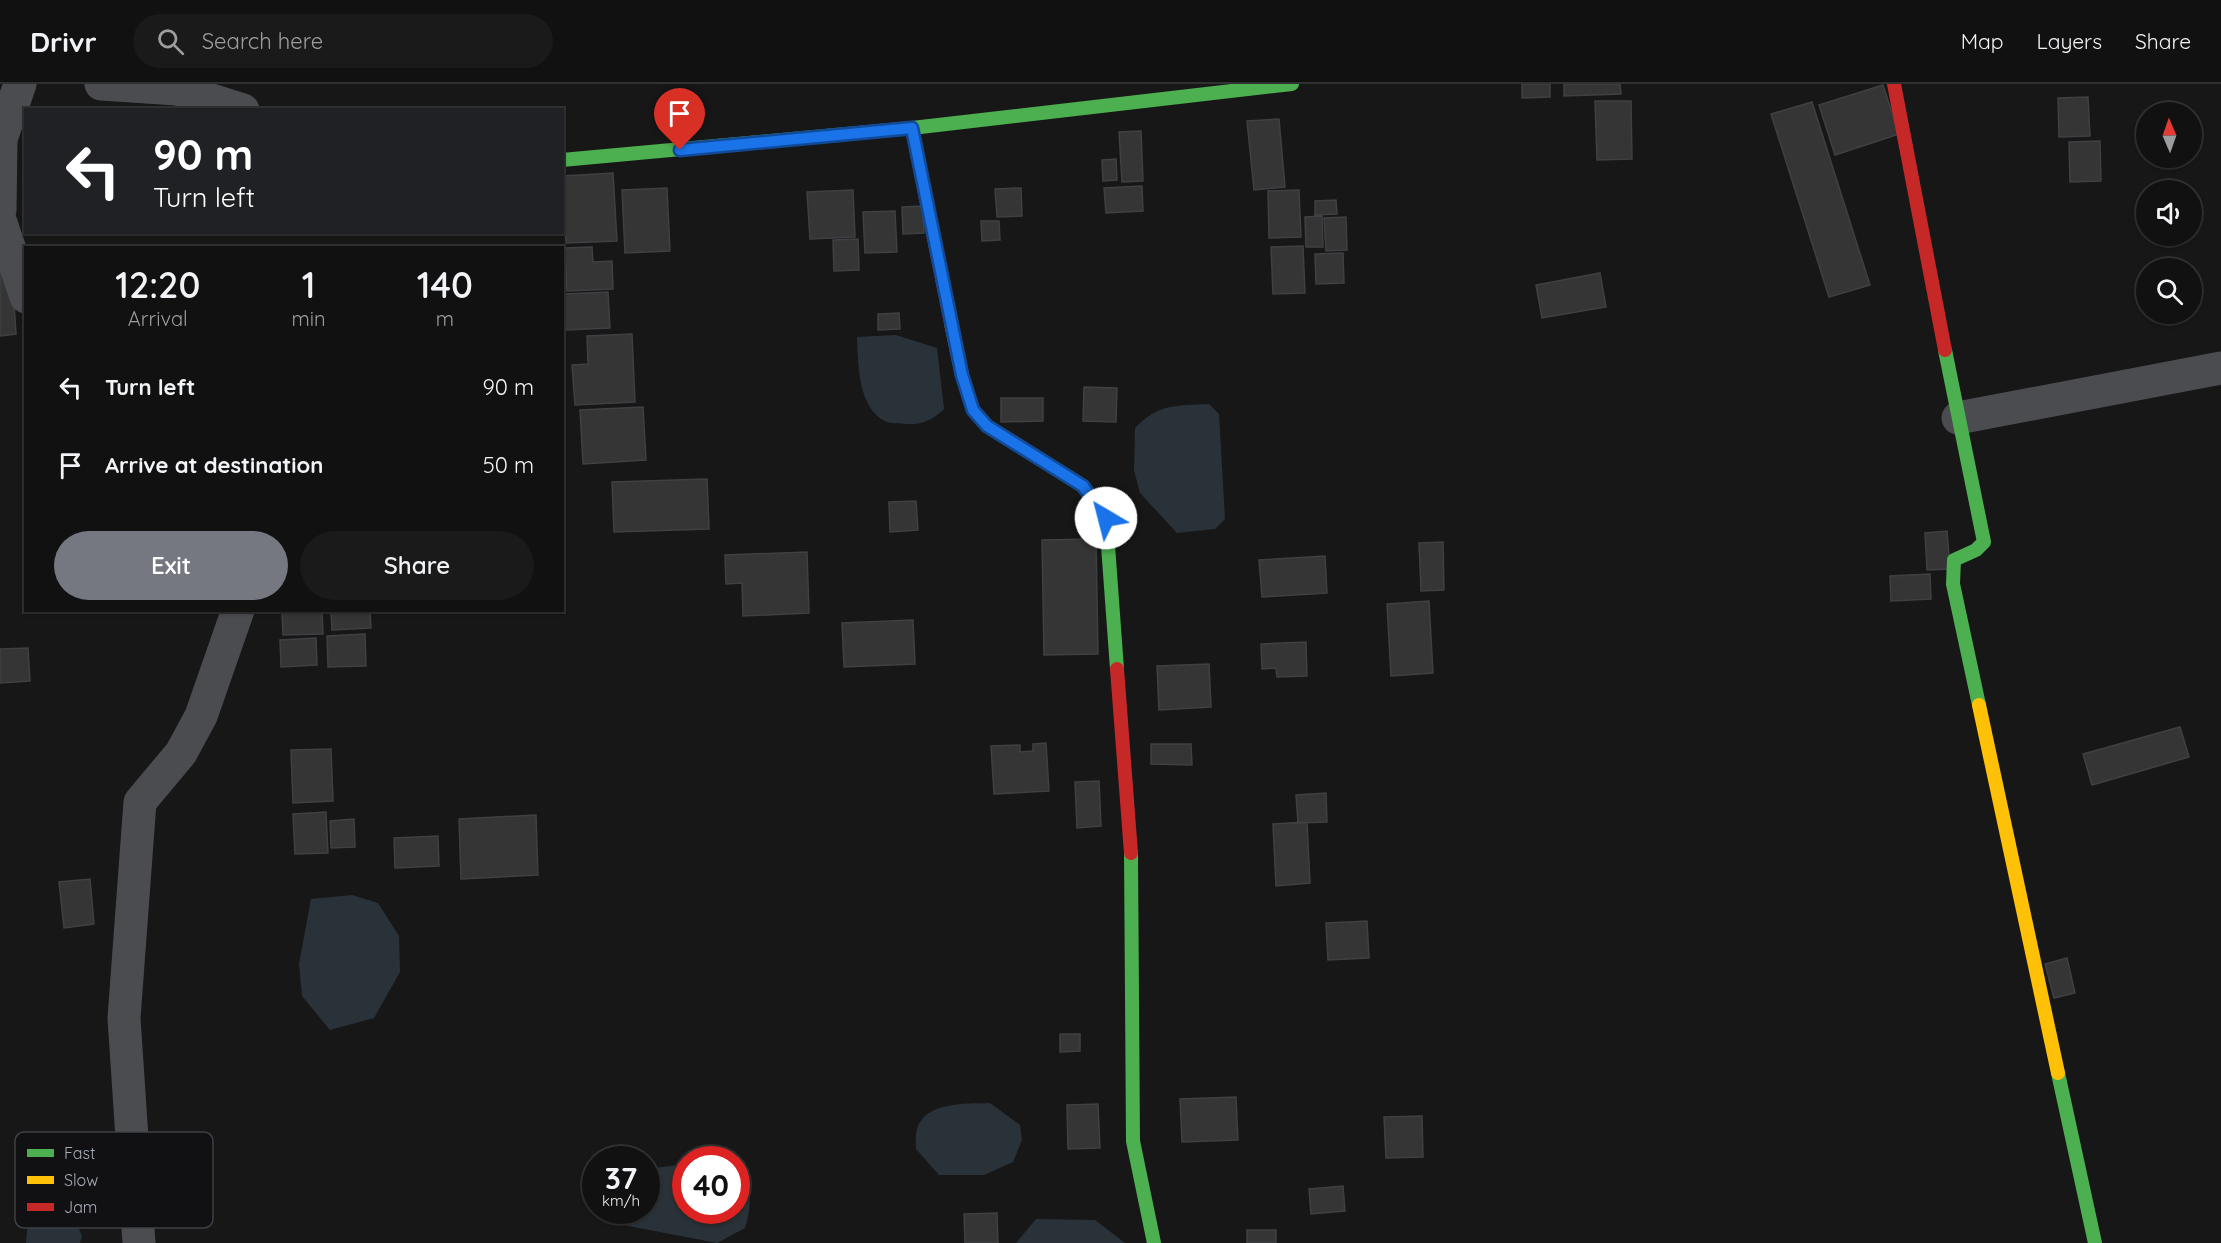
<!DOCTYPE html>
<html lang="en">
<head>
<meta charset="utf-8">
<style>
  :root { --surface:#111; --page:#1a1a1a; --text:#f1f3f6; --muted:#9c9d9f; --line:#303131; --accent:#757880 }
  body { margin:0; font-family:Quicksand,sans-serif; background:var(--page); color:var(--text); height:100vh; display:flex; flex-direction:column; font-size:22px; white-space:nowrap }
  * { box-sizing:border-box; margin:0 }
  p { font-size:20px; color:var(--muted) }
  .icon { flex:none; width:33px; height:33px; fill:none; stroke:currentColor; stroke-width:2; stroke-linecap:round; stroke-linejoin:round }
  .map { position:relative; flex:1; overflow:hidden }
  .panel { position:absolute; left:24px; top:162px; width:540px; height:366px; display:flex; flex-direction:column; background:var(--surface); border-radius:0px; box-shadow:0 2px 4px #0004,0 0 0 2px var(--line) }
  .panel>* { flex:none }
  .top-card { position:absolute; left:24px; top:24px; width:540px; height:126px; border-radius:0px; box-shadow:0 2px 4px #0004,0 0 0 2px var(--line); background:#202124; color:#fff; overflow:hidden }
  .needle { width:39px; rotate:358deg }
  .controls { position:absolute; left:2136px; top:18px; display:grid; gap:12px }
  .controls a { display:grid; place-items:center; width:66px; height:66px; border-radius:50%; background:var(--surface); box-shadow:0 2px 4px #0004,0 0 0 2px var(--line); font-size:30px }
  .speed { position:absolute; left:582px; top:1062px; display:flex; gap:12px; font-size:30px; font-weight:700; text-align:center }
  .speed>* { display:grid; place-content:center; width:78px; height:78px; border-radius:50%; background:var(--surface); box-shadow:0 2px 4px #0004,0 0 0 2px var(--line); line-height:1 }
  .speed small { font-size:15px; font-weight:400 }
  .speed .limit { border:9px solid #d22; background:#fff; color:#111 }
  .pin { position:absolute; display:grid; place-items:center; width:51px; height:51px; color:#fff; margin:-62px -26px; border-radius:50% 50% 50% 0; rotate:-45deg; box-shadow:0 0 6px #0007 }
  .pin .icon { rotate:45deg }
  .me { position:absolute; width:66px; margin:-33px; rotate:323deg; stroke-linejoin:round; filter:drop-shadow(0 0 4px #0008) }
  .turn { display:flex; align-items:center; gap:21px; height:126px; padding:0 30px; font-size:27px }
  .turn .icon { width:78px; height:78px; stroke-width:2.5 }
  .turn b { display:block; font-size:42px; line-height:51px }
  .eta { display:flex; justify-content:space-evenly; align-items:center; height:102px; text-align:center }
  .eta b { font-size:36px; font-weight:600; line-height:42px }
  .cta { display:flex; gap:12px; margin-top:auto; padding:12px 30px }
  .cta a { flex:1; height:69px; border-radius:36px; background:var(--accent); color:#fff; font-size:24px; font-weight:600; line-height:69px; text-align:center }
  .cta a+a { background:var(--page); color:var(--text) }
  ul { padding:0; list-style:none }
  li { display:flex; align-items:center; gap:18px; height:78px; padding:0 30px }
  li div { flex:1 }
  li b { display:block; font-size:22px }
  li em { font-style:normal }
  header { display:flex; align-items:center; gap:36px; box-sizing:border-box; height:84px; padding:0 30px; background:var(--surface); border-bottom:2px solid var(--line) }
  header strong { font-size:28px }
  nav { display:flex; gap:33px; margin-inline-start:auto; font-size:21px }
  .search { width:420px; height:54px; background:var(--page); display:flex; align-items:center; gap:15px; box-sizing:border-box; padding:0 21px; border-radius:33px; color:var(--muted); font-size:22px }
  .map>svg:first-child { display:block }
  .water { fill:#2a3239 }
  .building { fill:#353536; stroke:#3f4043; stroke-width:1.5 }
  .lines { fill:none; stroke-linecap:round; stroke-linejoin:round }
  .street { stroke:#4b4c50; stroke-width:33 }
  .fast { stroke:#4caf50; stroke-width:14 }
  .slow { stroke:#ffc107; stroke-width:14 }
  .jam { stroke:#c62828; stroke-width:14 }
  .route-casing { stroke:#114b97; stroke-width:15 }
  .route { stroke:#1a73e8; stroke-width:10 }
  .key { fill:#111113; stroke:#3e4045; stroke-width:1.5 }
  .key-label { font-size:16px; fill:#a8adb8 }
</style>
</head>
<body>
<header>
<strong>Drivr</strong>
<div class="search"><svg class="icon" aria-label="search" viewBox="0 0 24 24"><circle cx="10" cy="10" r="6"/><path d="M15 15l6 6"/></svg>Search here</div>
<nav><a>Map</a><a>Layers</a><a>Share</a></nav>
</header>
<div class="map">
<svg width="2221" height="1159" viewBox="0 0 2221 1159">
  <rect width="100%" height="100%" fill="#171717"/>
  <path class="water" d="M896,251L937,264L944,325C933,336 922,341 906,340C901,339 893,340 887,338C858,326 858,280 857,253Z
    M1209,320L1219,330L1225,435L1215,445L1177,449L1140,409L1134,386L1135,344C1159,319 1176,322 1209,320Z
    M352,811L378,819L399,852L400,888L374,934L330,946L302,912L299,880L311,815Z
    M990,1019L1020,1041L1022,1056L1013,1078L984,1091H939L916,1065C916,1059 915,1051 917,1045C925,1017 967,1020 990,1019Z
    M685,1080L686,1126H736L737,1085C754,1099 751,1125 745,1144L717,1159L613,1139L604,1127L646,1126L647,1085Z
    M65,1132L77,1140L82,1152L80,1159H26L28,1135Z
    M1036,1135L1095,1136L1125,1159H1016Z"/>
  <path class="building" d="M1522,0H1550V13L1522,14Z
    M1564,0H1620L1621,10L1564,12Z
    M1883,1L1899,50L1835,71L1819,21Z
    M2088,13L2090,52L2059,53L2058,14Z
    M1595,17H1631L1632,75L1597,76Z
    M1812,18L1870,201L1829,213L1771,30Z
    M1279,35L1285,103L1254,106L1247,37Z
    M1141,47L1143,97L1122,98L1119,48Z
    M2100,57L2101,97L2070,98L2069,58Z
    M1116,75L1117,96L1103,97L1102,76Z
    M613,89L617,157L566,159L563,92Z
    M1142,102L1143,127L1106,129L1104,104Z
    M667,104L670,167L625,169L622,106Z
    M1021,104L1022,132L997,133L995,105Z
    M853,106L855,153L810,155L807,108Z
    M1299,106L1301,153L1269,154L1268,107Z
    M1336,116L1337,130L1315,131V117Z
    M923,122L924,149L903,150L902,123Z
    M895,127L897,168L865,169L863,128Z
    M1322,132L1323,163H1306L1305,133Z
    M1346,133L1347,166L1326,167L1324,134Z
    M981,137H999L1000,156L982,157Z
    M858,155L859,186L834,187L833,156Z
    M1303,162L1305,209L1273,210L1271,163Z
    M592,163L593,178L612,177L613,205L567,207L565,164Z
    M1343,169L1344,199L1316,200L1315,170Z
    M12,188L16,250L0,252V189Z
    M1600,189L1606,223L1542,234L1536,201Z
    M608,208L610,244L566,246L564,210Z
    M899,229L900,245L878,246V230Z
    M632,250L635,318L575,321L572,281L588,280L587,252Z
    M1084,303L1117,304L1116,338L1083,337Z
    M1001,314H1043V337L1001,338Z
    M643,323L646,376L583,380L580,326Z
    M707,395L709,445L614,448L612,398Z
    M916,417L918,446L890,448L889,418Z
    M1947,447L1950,485L1927,486L1925,449Z
    M1096,455L1098,570L1044,571L1042,456Z
    M1443,458L1444,506L1421,507L1419,459Z
    M807,468L809,529L743,532L742,499L726,500L725,471Z
    M1325,472L1327,509L1262,513L1259,476Z
    M1930,490L1931,515L1891,517L1890,492Z
    M1429,517L1433,589L1391,592L1387,520Z
    M331,526H370L371,544L332,546Z
    M322,527L323,550L283,551L282,529Z
    M913,536L915,580L844,583L842,539Z
    M365,550L366,582L328,583L327,552Z
    M316,554L317,581L281,583L280,556Z
    M1306,558L1307,592L1277,593L1276,584L1262,585L1261,560Z
    M28,564L30,597L0,599V565Z
    M1209,580L1211,623L1159,626L1157,582Z
    M2180,643L2189,673L2092,701L2083,670Z
    M1046,659L1049,707L994,710L991,662L1020,661V668L1033,667V660Z
    M1151,660H1191L1192,681L1151,680Z
    M331,665L333,717L293,719L291,666Z
    M1099,697L1101,742L1077,744L1075,698Z
    M1326,709L1327,738L1298,739L1296,711Z
    M326,728L328,769L295,770L293,730Z
    M536,731L538,791L461,795L459,735Z
    M354,735L355,763L331,764L330,737Z
    M1307,738L1310,799L1276,802L1273,740Z
    M438,752L439,782L395,784L394,754Z
    M90,795L94,840L64,844L59,798Z
    M1367,837L1369,874L1328,876L1326,839Z
    M2067,874L2075,909L2054,914L2045,880Z
    M1060,950H1080V967L1060,968Z
    M1236,1013L1238,1056L1182,1058L1180,1015Z
    M1098,1020L1100,1064L1068,1065L1067,1021Z
    M1422,1032L1423,1073L1386,1074L1384,1033Z
    M1343,1102L1345,1127L1311,1130L1309,1105Z
    M997,1129L998,1159H965L964,1130Z
    M1247,1146H1276V1159H1247Z"/>
  <g class="lines">
    <path class="street" d="M101,0L177,5L243,26
      M0,126L1,55L20,0
      M0,136L26,213
      M1958,334L2221,284
      M139,1159L124,934L140,718L181,669L201,632L238,526"/>
    <path class="fast" d="M562,76L912,44L1292,0
      M951,239L962,291L973,326L987,342L1083,402L1106,434L1117,585
      M1945,266L1984,458L1976,466L1954,476L1953,500L1979,621
      M1131,769L1133,1057L1154,1159
      M2058,989L2095,1159"/>
    <path class="slow" d="M1979,621L2058,989"/>
    <path class="jam" d="M1894,0L1945,266
      M912,44L951,239
      M1117,585L1131,769"/>
  </g>
  <g class="lines">
    <defs>
      <path id="route" d="M680,66L912,44L962,291L973,326L987,342L1083,402L1106,434"/>
    </defs>
    <use href="#route" class="route-casing"/>
    <use href="#route" class="route"/>
  </g>
  <rect x="15" y="1048" width="198" height="96" rx="9" class="key"/>
  <rect x="27" y="1065" width="27" height="8" fill="#4caf50"/>
  <rect x="27" y="1092" width="27" height="8" fill="#ffc107"/>
  <rect x="27" y="1119" width="27" height="8" fill="#c62828"/>
  <g class="key-label">
    <text x="64" y="1075">Fast</text>
    <text x="64" y="1102">Slow</text>
    <text x="64" y="1129">Jam</text>
  </g>
</svg>
<div class="controls">
<a><svg class="needle" viewBox="-14 -14 28 28"><path d="M0-13l5 13h-10z" fill="#e53935"/><path d="M0 13l5-13h-10z" fill="#9c9d9f"/></svg></a>
<a><svg class="icon" aria-label="sound" viewBox="0 0 24 24"><path d="M4 9h4l5-4v14l-5-4H4zM17 9q2 3 0 6"/></svg></a>
<a><svg class="icon" aria-label="search" viewBox="0 0 24 24"><circle cx="10" cy="10" r="6"/><path d="M15 15l6 6"/></svg></a>
</div>
<div class="speed"><div>37<small>km/h</small></div><div class="limit">40</div></div>
<div class="pin" style="left:680px;top:66px;background:#d93025"><svg class="icon" aria-label="arrive" viewBox="0 0 24 24"><path d="M6 21V4h12l-3 4 3 4H6"/></svg></div>
<svg class="me" style="left:1106px;top:434px" viewBox="-20 -20 40 40"><circle r="19" fill="#fff"/><path d="M0-13L10 11 0 6-10 11z" fill="#1a73e8"/></svg>
<div class="top-card">
<div class="turn"><svg class="icon" aria-label="left" viewBox="0 0 24 24"><path d="M17 20v-9H6M10 6l-5 5 5 5"/></svg><div><b>90 m</b>Turn left</div></div>
</div>
<section class="panel">
<div class="eta">
<div><b>12:20</b><p>Arrival</p></div>
<div><b>1</b><p>min</p></div>
<div><b>140</b><p>m</p></div>
</div>
<ul>
<li><svg class="icon" aria-label="left" viewBox="0 0 24 24"><path d="M17 20v-9H6M10 6l-5 5 5 5"/></svg><div><b>Turn left</b></div><em>90 m</em></li>
<li><svg class="icon" aria-label="arrive" viewBox="0 0 24 24"><path d="M6 21V4h12l-3 4 3 4H6"/></svg><div><b>Arrive at destination</b></div><em>50 m</em></li>
</ul>
<div class="cta"><a>Exit</a><a>Share</a></div>
</section>
</div>
</body>
</html>
